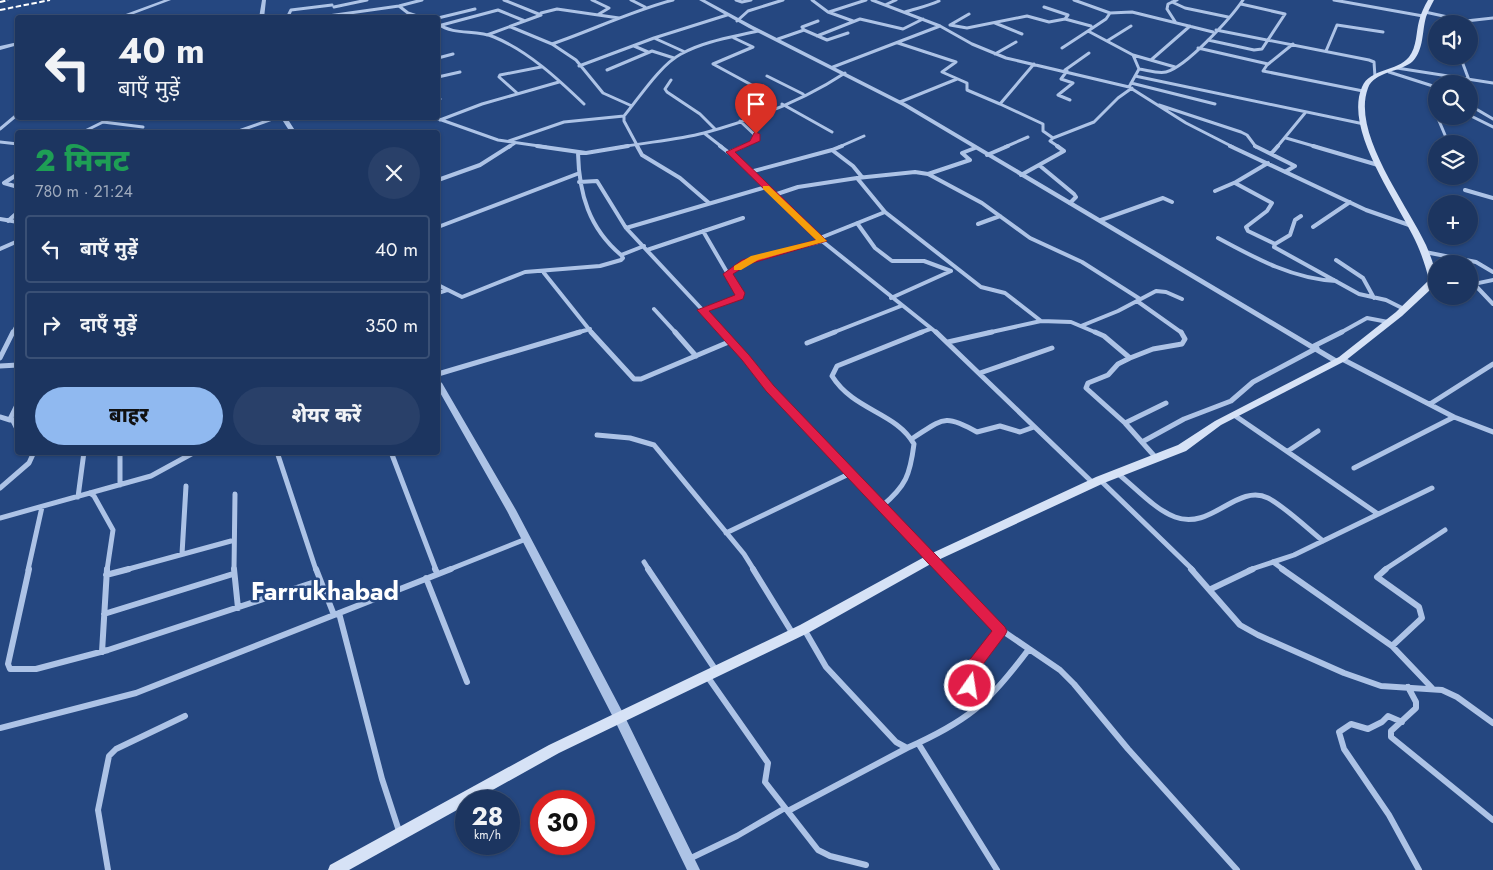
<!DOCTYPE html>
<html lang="hi">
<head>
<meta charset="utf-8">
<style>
  :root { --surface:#1c3560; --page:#294069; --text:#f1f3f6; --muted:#a0abbd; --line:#3a5075; --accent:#90b9f0 }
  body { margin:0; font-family:Jost,"Noto Sans Devanagari",sans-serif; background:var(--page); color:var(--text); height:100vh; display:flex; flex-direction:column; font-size:19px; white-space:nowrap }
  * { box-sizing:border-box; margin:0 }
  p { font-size:16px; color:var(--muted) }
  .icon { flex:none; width:28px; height:28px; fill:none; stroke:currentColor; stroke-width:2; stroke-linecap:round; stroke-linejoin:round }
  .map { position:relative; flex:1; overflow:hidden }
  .sheet { position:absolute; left:15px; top:130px; width:425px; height:325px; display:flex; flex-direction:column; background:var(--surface); border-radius:5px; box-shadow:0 1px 4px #0004,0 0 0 1px var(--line) }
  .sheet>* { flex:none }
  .guide { position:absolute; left:15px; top:15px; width:425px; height:105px; border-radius:5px; box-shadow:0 1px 4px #0004,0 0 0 1px var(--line); background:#1c3560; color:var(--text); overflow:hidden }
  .controls { position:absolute; left:1428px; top:15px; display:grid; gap:10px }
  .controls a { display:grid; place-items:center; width:50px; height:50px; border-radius:50%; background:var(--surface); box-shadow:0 1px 4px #0004,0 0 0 1px var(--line); font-size:25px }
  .speed { position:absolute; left:455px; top:790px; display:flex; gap:10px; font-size:25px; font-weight:700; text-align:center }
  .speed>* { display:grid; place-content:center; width:65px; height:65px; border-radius:50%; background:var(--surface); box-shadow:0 1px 4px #0004,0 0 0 1px var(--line); line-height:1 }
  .speed small { font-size:12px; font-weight:400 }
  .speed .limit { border:8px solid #d22; background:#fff; color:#111 }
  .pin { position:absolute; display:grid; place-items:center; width:42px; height:42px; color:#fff; margin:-51px -21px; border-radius:50% 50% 50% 0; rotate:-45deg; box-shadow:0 0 5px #0007 }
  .pin .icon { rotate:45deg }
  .me { position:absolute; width:55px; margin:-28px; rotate:13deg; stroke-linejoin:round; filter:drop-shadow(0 0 4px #0008) }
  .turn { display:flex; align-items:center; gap:18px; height:105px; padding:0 20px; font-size:22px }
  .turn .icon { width:65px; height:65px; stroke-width:2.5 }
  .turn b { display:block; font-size:35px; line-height:42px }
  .round { display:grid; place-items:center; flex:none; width:52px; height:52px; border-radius:26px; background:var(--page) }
  .head { display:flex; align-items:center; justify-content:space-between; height:85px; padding:0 20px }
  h1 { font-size:30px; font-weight:800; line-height:38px; color:#1e9e55 }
  .cta { display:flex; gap:10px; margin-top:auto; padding:10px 20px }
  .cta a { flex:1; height:58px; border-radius:30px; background:var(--accent); color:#111; font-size:20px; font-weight:800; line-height:58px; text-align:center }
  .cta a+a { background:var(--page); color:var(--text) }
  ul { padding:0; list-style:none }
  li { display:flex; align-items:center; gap:15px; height:68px; margin:0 10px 8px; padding:0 10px; border:2px solid var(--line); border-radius:5px }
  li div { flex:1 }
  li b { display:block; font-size:19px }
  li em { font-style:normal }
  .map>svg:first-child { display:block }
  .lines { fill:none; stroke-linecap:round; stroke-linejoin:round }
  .minor-far3 { stroke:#adc3e6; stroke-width:3 }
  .minor-far2 { stroke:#adc3e6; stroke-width:4 }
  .minor-far1 { stroke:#adc3e6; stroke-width:5 }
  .minor { stroke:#adc3e6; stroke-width:6 }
  .tertiary { fill:#adc3e6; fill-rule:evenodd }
  .secondary { fill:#d6e2f6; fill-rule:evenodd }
  .rail { stroke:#fff; stroke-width:2; stroke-dasharray:5.5 2.5; stroke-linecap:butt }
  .route { fill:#e11d48; stroke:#92132f }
  .slow { fill:#f59e0b }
  .labels { text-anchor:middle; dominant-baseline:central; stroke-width:5; stroke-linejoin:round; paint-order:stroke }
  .district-label { font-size:25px; font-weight:bold; fill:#fff; stroke:#254780 }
</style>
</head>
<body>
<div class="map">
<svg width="1493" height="870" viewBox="0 0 1493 870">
  <rect width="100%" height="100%" fill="#254780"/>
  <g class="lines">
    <path class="minor-far3" d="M592,0L609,8L599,14
      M631,0L645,7
      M736,0L742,2L751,0
      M812,0L828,12L853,21
      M1074,0L1110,13L1106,19L1088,31L1133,55L1139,69
      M1334,0L1423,16
      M1172,2L1185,8L1228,17
      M885,5L896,0
      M399,6L408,13L423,18
      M334,7L367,0
      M1044,7L1068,15L1065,19
      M829,12L866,0
      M905,12C917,8 926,7 939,1
      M1425,12L1466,21L1493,18
      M541,13L557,9L619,18
      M1110,13L1132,12L1213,32
      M287,18L291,10L332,5
      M314,18L399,6L422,0
      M438,18L475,9
      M737,21L748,11L783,0
      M995,23L1022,34
      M1176,23L1167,9L1168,4L1177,0
      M438,24C455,36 475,29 494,37C528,51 558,79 584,104
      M950,25L967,28L1027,16L1049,22L1065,19L1091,26
      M950,25L969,14
      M438,26L498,10L525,21
      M940,26L972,44L1006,58L1129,87L1139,69C1147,70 1158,74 1166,72C1186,67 1231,18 1243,0
      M511,27L552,44L576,60L603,93L632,106
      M804,30L827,40L848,33
      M1216,30L1369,60L1374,62L1375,77
      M487,35L541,15L504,0
      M817,36L860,19L903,29L923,19
      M734,38L753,47L713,64L759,89L738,98L762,113
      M778,39L804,30L802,27L818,21
      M1208,40L1254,50L1262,49L1285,14L1241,4
      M1107,41L1131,26
      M898,43L956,62L942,72L967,83V90L1000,104
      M552,44C593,30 631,11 673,0
      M1293,44L1267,65L1263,71L1363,91
      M634,46L648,52
      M1062,48L1088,31
      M1198,48L1268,64
      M1326,51L1337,25L1383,32
      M685,52L654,38L727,15
      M995,54L1016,42
      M1133,55L1175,67
      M438,58L453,54
      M1151,60L1190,26
      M1034,64L1000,104L1043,124V131L1053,138L1050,141L1059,147
      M1463,64L1469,80
      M579,66L654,38
      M833,67L940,26L872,0
      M1397,68L1493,83
      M607,70L652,51L674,58
      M1065,70L1089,53
      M1067,71L1061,79L1073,83L1058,95L1070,100
      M1389,72L1436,87
      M767,76L803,94
      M1135,76L1364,124
      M438,77L460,72
      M1449,77L1457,84
      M671,80L665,89L667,92L700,114L715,129
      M1131,83L1215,104
      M1129,87L1186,123L1233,147
      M517,93L499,77L500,75L541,67
      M1469,93L1473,99L1471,106L1493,119
      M438,96L440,99
      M900,102L957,79
      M782,104L832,132
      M1159,105L1241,132L1247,135L1256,147
      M1469,115L1493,127
      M1437,116L1445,135
      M436,118L498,140L546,147
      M440,120L482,104L559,82
      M740,121L757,137L753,142L741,147
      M0,129L18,114
      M83,132L103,122L143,127
      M236,132L275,118
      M704,133L722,147
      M1053,138L1094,122L1118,98L1132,88
      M1286,138L1317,147
      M509,141L564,122L624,116
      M0,142L18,144
      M509,147L515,143
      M621,147C648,142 677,140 704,133C752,120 804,100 845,73
      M638,147L624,121V116C639,98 660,65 681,54C704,41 733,37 758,31
      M839,147L864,136
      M1005,147L1028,137
      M1277,147L1305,113"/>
    <path class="minor-far2" d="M537,146L586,153L628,146
      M637,146L642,155L680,178L709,203
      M720,146L741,162L822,241L937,333
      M842,146L832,150L853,166L862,177
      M1230,146L1366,210L1412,226
      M1255,146L1295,166L1285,172
      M1313,146L1378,165
      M730,152L744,146
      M578,153C579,194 589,228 621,255L644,246
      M1271,154L1278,146
      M987,155L1008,146
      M1039,165L1074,194L1076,197L1070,203
      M750,172L832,150
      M18,174L4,183L18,187
      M928,174L982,203L1030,238L1082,262L1140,299
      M1021,175L1064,151L1057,146
      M857,178L885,212L981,287L1005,293L1041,321L1071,322L1097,333
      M438,180L480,165L510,146
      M579,182L597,181L626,228L724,333
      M1235,183L1272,203L1267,211L1246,227L1248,231L1275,244
      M1465,190L1493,198
      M1215,191L1236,182L1268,163
      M774,195L798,187L857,178L915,172L928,174L970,160L962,153L975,148
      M1301,216L1295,220L1290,235L1275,244L1274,247L1359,294L1386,300L1404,309
      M0,219L18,222
      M1101,220L1163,198L1172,202
      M8,221L18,212
      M857,223L875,248L892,261H924L951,271
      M978,224L1000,216
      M438,227L577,174
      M1313,227L1350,202
      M626,228L766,187
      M703,231L728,274
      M820,238L885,212
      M1218,238C1255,258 1293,279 1336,281
      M0,249L18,241
      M647,250L743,218
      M1425,252L1476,262L1493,272
      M1336,260L1363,278L1374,298
      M544,273L592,333
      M438,285L462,297L525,272L600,266L621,260L623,258L621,255
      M1475,285L1493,304
      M438,293L447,290
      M891,298L951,271
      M1137,301L1182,333
      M654,309L676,333
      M702,310L740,297V293L728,274L755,258L822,241
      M1081,326L1118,311L1156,291L1166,292L1182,299
      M13,333L18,323
      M576,333L590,329
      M832,333L901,306
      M919,333L930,329
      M987,333L1041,321
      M1340,333L1367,318L1388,322"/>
    <path class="minor-far1" d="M591,332L634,379H641L731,341
      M675,332L696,356
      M723,332L746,357L770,389L942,570
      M936,332L1093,483
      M1095,332L1104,336L1130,358L1118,364L1108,375L1088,383L1086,388L1125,423L1157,459
      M948,342L992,332
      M807,343L835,332
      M1314,346L1342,332
      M0,358L13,332
      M1130,358L1153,349L1182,344L1185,339L1181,332
      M1342,359L1454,417L1493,432
      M0,366L18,365
      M980,373L1052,348
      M438,374L580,332
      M18,403L11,417L18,431
      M1430,404L1493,364
      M1234,415L1378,514
      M0,417L10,420
      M1125,423L1166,403
      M597,435L630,438L654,445L744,554L754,570
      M913,438C943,419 944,413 977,432L1000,426L1020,432L1034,427
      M1142,442L1184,419L1231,401L1253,382L1317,348
      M1288,451L1318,431
      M120,452V485
      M277,452L316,570
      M391,452L436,570
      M1354,468L1454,417
      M1117,473C1135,487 1154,509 1175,517C1211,531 1237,483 1268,498C1284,506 1308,529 1323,541
      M1100,480L1193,570
      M0,488L29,463L34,452
      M90,493L94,496L113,530L107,570
      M78,497L84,452
      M882,506C906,486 910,475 914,444C896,412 854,411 832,376L837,366L922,332
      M0,518L151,476L195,452
      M726,533L851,473
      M182,554L186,486
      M644,562L649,570
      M1273,562L1284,570
      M28,570L42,507
      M125,570L231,541
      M234,570L235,494
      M448,570L526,539
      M1249,570L1294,555L1432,488
      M1384,570L1445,530"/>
    <path class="minor" d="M29,569L8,664L10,669H36L108,650L318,581
      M234,569L238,608
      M316,569L334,615
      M435,569L437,573
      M648,569L717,672
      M753,569L793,634
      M940,569L994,625L1060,670L1074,684L1128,749L1237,870
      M1191,569L1240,625L1258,635L1344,673L1381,686L1442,690L1457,697L1493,723
      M1282,569L1392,646L1432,688
      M1386,569L1377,577L1419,607L1422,618L1392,646
      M106,575L129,569
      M426,578L467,682
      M1211,589L1253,569
      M339,613L382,779L400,834
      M104,614L233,574
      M804,629L826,667L896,742L907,748L918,743L997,870
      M102,652L107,569
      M707,676L768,763L765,782L818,850L830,856L866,865
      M1408,687L1416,702V708L1391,731V737L1493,820
      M985,702L970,685L967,677L1001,631
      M1402,722L1388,716L1382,722L1368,729L1351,724L1339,732L1344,749L1389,815L1419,870
      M0,728L136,693L451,569
      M918,743C974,717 992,698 1029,649
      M788,811L907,748
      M689,859L737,836L785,808
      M108,870L98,810L109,756L116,749L185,716"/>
    <path class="tertiary" d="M164,0H171L123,18H115Z
      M262,0H266L264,18H259Z
      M699,0H705L753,26L907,104L1341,361L1337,364L1334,363L903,106L749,28Z
      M18,42V45L0,50V46Z
      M281,118H287L296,132H290Z
      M1493,278V282L1469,287V283Z
      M438,380L442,383L516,510L623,713L700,870H687L615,721L507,511L438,389Z"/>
    <path class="secondary" d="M1428,0H1434C1431,6 1428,11 1426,17C1422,31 1424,49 1413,61C1402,72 1374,71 1368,88C1351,133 1407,204 1426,245C1431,257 1436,269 1436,281L1430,290L1402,316L1345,361L1221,425L1186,451L1104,483L936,561L808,633L559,753L473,801H466V805L349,870H328L330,865L549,745L800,625L928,555L1096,477L1178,445L1215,421L1339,357L1396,312L1429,280C1425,264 1420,249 1412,234C1394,197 1344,128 1362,87C1370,68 1397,72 1409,57C1417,47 1416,32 1419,21C1421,13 1424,7 1428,0Z"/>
    <path class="rail" d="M0,2L8,0
      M0,10L50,0"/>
  </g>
  <path class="route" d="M756,132L760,134V141L735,152L827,241L749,264L733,274L745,293L743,299L709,311L749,355L774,386L1005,627L1007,631L1005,635L975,675L977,686L975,690L970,692L965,690L960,677L964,667L992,631L766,391L742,360L697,310L735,295L723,274L742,260L816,240L726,152L750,141L754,133Z"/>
  <path class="slow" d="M763,186H769L827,241L758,260L741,270H734V266L751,256L816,240L763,189Z"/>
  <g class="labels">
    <g class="district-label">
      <text x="325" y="591">Farrukhabad</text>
    </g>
  </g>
</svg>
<div class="controls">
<a><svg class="icon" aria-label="sound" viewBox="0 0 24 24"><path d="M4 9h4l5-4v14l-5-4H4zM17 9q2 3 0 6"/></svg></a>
<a><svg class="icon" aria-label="search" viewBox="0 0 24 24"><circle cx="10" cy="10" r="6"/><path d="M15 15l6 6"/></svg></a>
<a><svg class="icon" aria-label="layers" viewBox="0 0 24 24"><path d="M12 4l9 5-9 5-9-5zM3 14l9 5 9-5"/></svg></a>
<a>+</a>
<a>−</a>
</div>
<div class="speed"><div>28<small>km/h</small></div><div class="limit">30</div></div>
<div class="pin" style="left:756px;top:134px;background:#d93025"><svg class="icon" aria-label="arrive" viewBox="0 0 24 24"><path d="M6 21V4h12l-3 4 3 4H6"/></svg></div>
<svg class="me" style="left:970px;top:686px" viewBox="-20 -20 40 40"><circle r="17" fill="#e11d48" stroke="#fff" stroke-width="3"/><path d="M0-11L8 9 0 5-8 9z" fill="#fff"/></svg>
<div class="guide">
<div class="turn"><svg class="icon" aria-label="left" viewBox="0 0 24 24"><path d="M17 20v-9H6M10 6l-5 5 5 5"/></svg><div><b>40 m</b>बाएँ मुड़ें</div></div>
</div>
<section class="sheet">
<div class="head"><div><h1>2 मिनट</h1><p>780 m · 21:24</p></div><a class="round"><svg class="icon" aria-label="close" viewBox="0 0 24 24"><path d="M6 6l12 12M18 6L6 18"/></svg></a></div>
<ul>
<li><svg class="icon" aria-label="left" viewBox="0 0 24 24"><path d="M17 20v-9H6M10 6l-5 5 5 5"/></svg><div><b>बाएँ मुड़ें</b></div><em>40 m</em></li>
<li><svg class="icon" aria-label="right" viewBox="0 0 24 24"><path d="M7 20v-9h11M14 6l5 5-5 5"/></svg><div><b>दाएँ मुड़ें</b></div><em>350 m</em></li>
</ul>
<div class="cta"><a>बाहर</a><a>शेयर करें</a></div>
</section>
</div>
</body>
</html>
